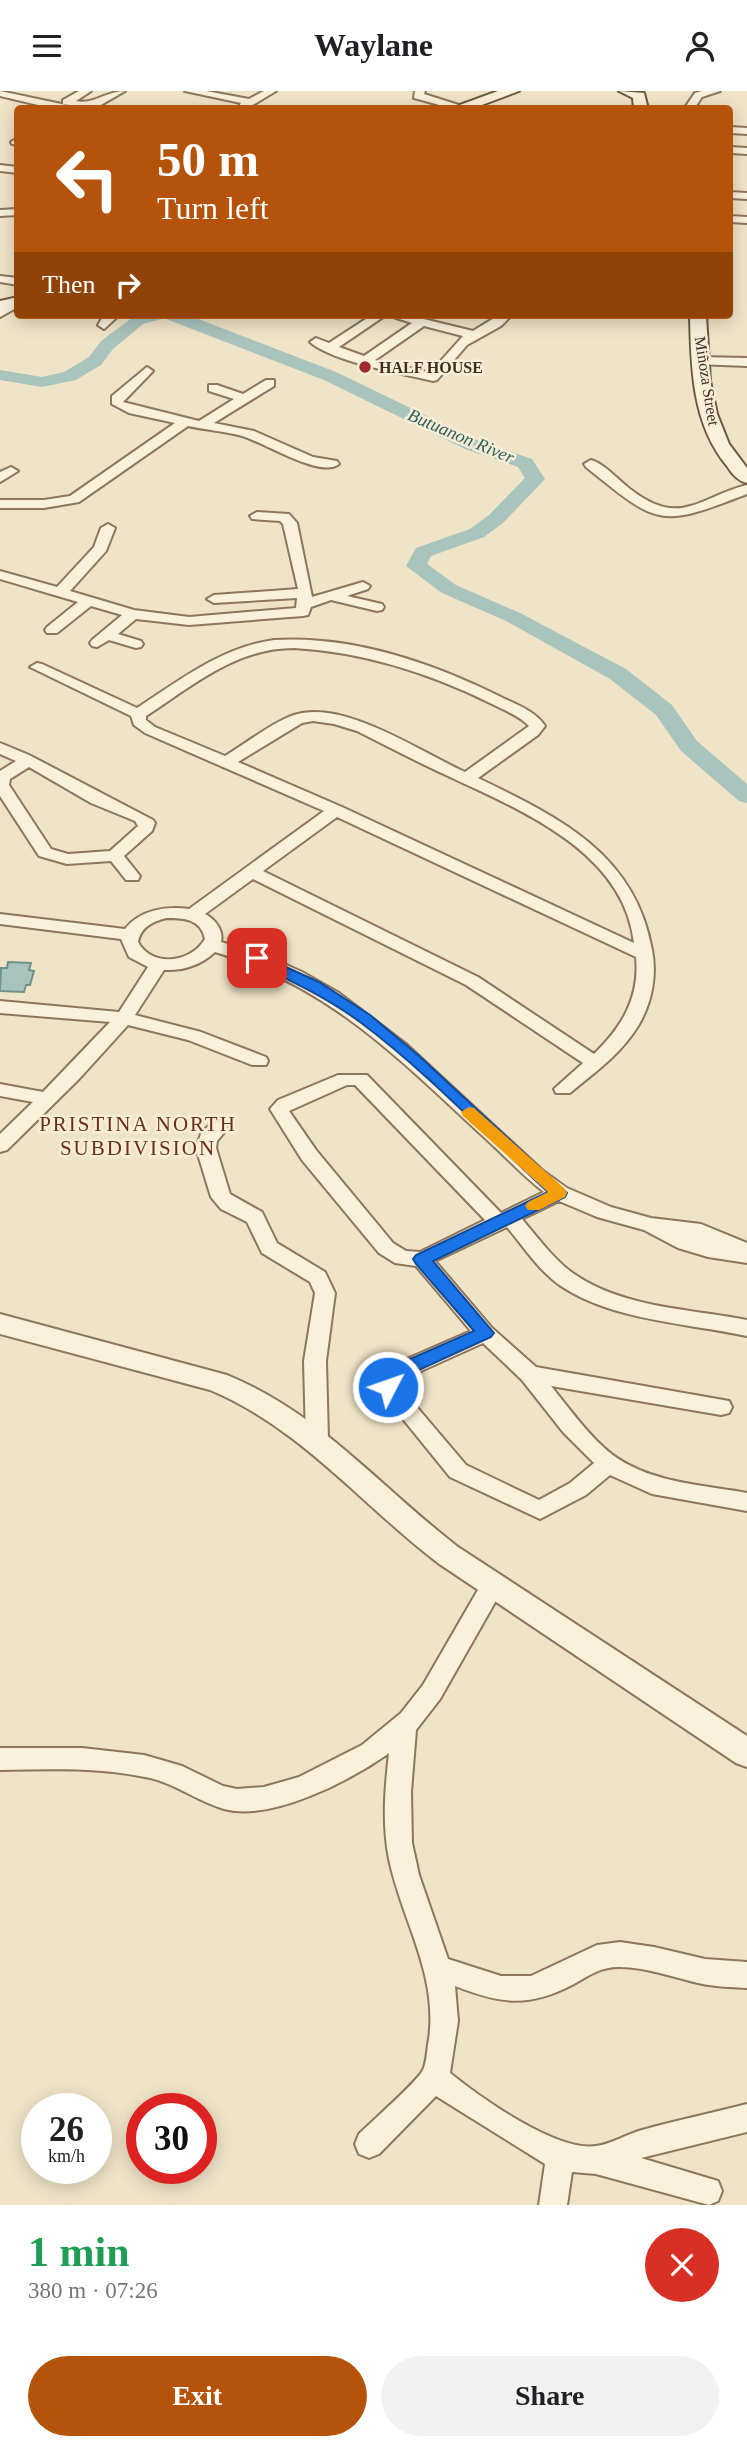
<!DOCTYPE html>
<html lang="en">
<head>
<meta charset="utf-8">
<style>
  :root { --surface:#fff; --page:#f2f2f2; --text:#202124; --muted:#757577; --accent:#b45309 }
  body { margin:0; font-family:"Times New Roman",serif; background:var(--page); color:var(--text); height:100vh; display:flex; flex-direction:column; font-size:26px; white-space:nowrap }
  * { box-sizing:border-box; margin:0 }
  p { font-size:23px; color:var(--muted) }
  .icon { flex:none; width:38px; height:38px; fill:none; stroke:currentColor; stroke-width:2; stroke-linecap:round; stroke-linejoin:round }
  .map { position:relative; height:2114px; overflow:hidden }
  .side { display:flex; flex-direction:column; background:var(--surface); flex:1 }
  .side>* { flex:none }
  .hud { position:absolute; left:14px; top:14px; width:719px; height:214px; border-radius:7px; box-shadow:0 4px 18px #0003; background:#b45309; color:#fff; overflow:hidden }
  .speed { position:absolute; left:21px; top:2002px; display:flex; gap:14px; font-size:35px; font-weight:700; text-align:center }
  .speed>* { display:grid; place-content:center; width:91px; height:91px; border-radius:50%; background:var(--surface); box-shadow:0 4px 18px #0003; line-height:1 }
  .speed small { font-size:18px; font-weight:400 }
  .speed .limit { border:10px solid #d22; background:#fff; color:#111 }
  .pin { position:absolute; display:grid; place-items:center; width:60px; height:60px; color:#fff; margin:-30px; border-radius:14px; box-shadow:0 4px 10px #0006 }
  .me { position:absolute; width:77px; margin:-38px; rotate:49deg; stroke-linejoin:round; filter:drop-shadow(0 0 5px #0008) }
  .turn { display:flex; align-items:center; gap:24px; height:147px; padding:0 28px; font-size:32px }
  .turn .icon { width:91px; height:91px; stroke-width:2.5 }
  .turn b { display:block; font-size:49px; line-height:60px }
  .then { display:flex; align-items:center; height:66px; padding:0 28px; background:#0003; gap:14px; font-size:26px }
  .round { display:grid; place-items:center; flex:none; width:74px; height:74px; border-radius:37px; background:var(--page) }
  .head { display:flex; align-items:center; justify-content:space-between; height:119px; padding:0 28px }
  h1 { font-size:42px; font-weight:700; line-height:52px; color:#1e9e55 }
  .button { display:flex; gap:14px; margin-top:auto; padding:14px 28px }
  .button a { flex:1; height:80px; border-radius:42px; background:var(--accent); color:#fff; font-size:28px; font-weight:700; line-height:80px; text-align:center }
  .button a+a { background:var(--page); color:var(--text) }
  header { display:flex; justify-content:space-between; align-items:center; height:91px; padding:0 28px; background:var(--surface); font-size:32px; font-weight:700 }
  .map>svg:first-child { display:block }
  .water { fill:#a9c4bc; stroke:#6f938a; stroke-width:2 }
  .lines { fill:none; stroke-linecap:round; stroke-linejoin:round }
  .river { fill:#a9c4bc; fill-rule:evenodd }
  .minor-casing { stroke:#8d765c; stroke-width:4 }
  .tertiary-casing { stroke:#8d765c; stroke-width:4 }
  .secondary-casing { stroke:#6f573f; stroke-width:4 }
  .minor { fill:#faf1dc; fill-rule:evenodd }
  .tertiary { fill:#faf1dc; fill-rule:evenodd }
  .secondary { fill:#faf1dc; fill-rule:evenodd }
  .route { fill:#1a73e8; stroke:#114b97; stroke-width:2 }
  .slow { fill:#f59e0b }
  .poi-dot { fill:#9e2a2b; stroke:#f7eed8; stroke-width:2.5 }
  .labels { text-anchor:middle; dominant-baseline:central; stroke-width:5; stroke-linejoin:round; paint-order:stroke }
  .far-poi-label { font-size:16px; font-weight:bold; fill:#3d2e20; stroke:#f7eed8; text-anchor:start }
  .far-street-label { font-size:16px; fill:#3d2e20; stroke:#f7eed8 }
  .far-water-label { font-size:18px; font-style:italic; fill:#2f5d5a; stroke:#f7eed8 }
  .neighbourhood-label { font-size:21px; letter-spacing:2px; fill:#6b2e1e; stroke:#f7eed8 }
</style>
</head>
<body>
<header><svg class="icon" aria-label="menu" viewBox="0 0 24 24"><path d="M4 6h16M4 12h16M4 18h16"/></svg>Waylane<svg class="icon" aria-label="person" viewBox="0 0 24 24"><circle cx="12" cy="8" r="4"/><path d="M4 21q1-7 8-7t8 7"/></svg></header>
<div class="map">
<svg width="747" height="2114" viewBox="0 0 747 2114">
  <rect width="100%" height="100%" fill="#f0e4c8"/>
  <path class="water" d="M8,871L31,872L29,879L34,880L30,894H26L24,901L0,900L1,877H7Z"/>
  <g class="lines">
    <path class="river" d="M136,224H188L336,281L479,350L532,368L545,388L503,432L484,446L431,465L427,473L456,494L520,522L626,578L672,614L697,650L747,693V712L739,710L681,660L656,624L610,588L506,530L442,502L406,475L416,457L470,438L489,424L525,387L518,376L465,358L324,289L166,228L164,224L161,228L143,233L113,258L101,274L76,289L42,296L0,289V279L42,286L64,281L89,266L101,250Z"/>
    <defs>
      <path id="minor" d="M0,0L71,15L76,18H55L0,5Z
        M79,0H91L76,10C94,14 106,0 125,0L94,18L63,13V9Z
        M185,0H206L249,8L264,0H276L246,18H237L241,12Z
        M415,0H425L424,3L465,16L454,18L414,7Z
        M702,0H720L702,6L694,18H684L695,2Z
        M730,36L747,37V43L730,42Z
        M16,48L18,54L12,53L11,51Z
        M730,56L747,57V63L730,62Z
        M0,74L18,76V82L0,80Z
        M730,101L747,102V108L730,107Z
        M18,118V124L0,125V119Z
        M730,125L747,126V132L730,131Z
        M0,185L18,187V194L0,191Z
        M18,209V216L0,226V217L11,210Z
        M104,224L117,226L104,238L98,234Z
        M372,224H386L339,256L364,265L412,232L387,224H407L473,240L499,224H512L501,235L467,254L437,289L433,290C400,282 333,271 310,251L316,247L329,252ZM424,235L463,245L430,282L375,269Z
        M700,266L747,267V275L696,273L694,270Z
        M147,276L153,280L123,311L199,330L234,308L209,300V294H217L243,303L266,289H274V295L214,332L254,340L313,366L337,370L339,373C321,388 264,351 242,345C224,340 206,339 188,335L79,411L44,417H0V409H44L70,405L175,332L129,322L112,313V305Z
        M591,369C605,373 618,389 630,398C681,437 697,407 747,394V403C659,437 659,435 586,376L584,373Z
        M11,376L18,380L0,391V381Z
        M257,421L289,423L297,432L312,506L363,491L370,495L368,498L347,505L382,513L384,516L382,519L377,520L331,509L311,516L308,524L303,525L189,534L136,528L118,543L141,550L143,553L141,556L136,557L109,549L97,556L92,555L90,552L92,549L122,524L91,515L57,542H47L45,539L47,536L78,511L0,488V480L57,496L94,456L101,437L108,433L115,437L106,460L70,500L134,519L189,526L296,517L297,507L214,512L207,508L214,504L298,498L283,433L280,430L252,428L250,425Z
        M274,549C351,544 433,572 501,606C517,614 535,620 545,635L538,644L478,687C558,726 635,762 652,859C657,884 652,912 638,935C621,963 594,982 570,1002H556L554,998L583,972L466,894L253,788L205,823C215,828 224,840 221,851L262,863L302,881L339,902L406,953L542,1079L567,1097L611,1116L651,1127L701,1133L747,1152V1172L708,1166L678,1157L644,1139L597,1126L559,1110L522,1128C538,1147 554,1169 574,1183C623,1217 691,1218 747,1229V1245C687,1232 614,1230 561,1195C539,1180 524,1156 507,1136L435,1170L492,1237L536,1276L729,1310L732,1316L729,1322L721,1324L551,1295C569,1317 593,1351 617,1367C654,1392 704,1394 747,1402V1420L652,1403L610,1384L586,1404L540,1428L450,1386L377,1296L384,1278L471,1240L416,1175L395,1172L379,1162L302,1069L270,1018L278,1009L338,984H367L501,1122L544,1101C523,1085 505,1065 485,1047C399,968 330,895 215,861C201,874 183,880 164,879L135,924L201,941L266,966L268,970L266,974H252L188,949L128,934L79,988L7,1059L0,1061V1043L33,1011L0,1005V993L43,1001L110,931L0,922V910L119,921L148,876L129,866L121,848L0,833V823L125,838C140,819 166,815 189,818L324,720L145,642L134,634L131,625L30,576L37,572L42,573L137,617C180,589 222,556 274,549ZM294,557C363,561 430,582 492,613C504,619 520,625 529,635L465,681C420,661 344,608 294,624C273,631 245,653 225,665L155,636L146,629V625C192,595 236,557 294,557ZM313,630L334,633L357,640C387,655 417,671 448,685C520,719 624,760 634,852L342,716L238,671L302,632ZM337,726L636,866C640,906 622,936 594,963L478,886L263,780ZM166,827C184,827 201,828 205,848C191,872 152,877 138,851C141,836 152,831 166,827ZM347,994H355L485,1129L420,1161L406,1160L393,1152L316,1059L289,1020ZM483,1252L522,1289L563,1341L594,1372L570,1392L539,1409L466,1374L399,1295L401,1289Z
        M0,652L29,664L153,729L155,732L152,740L124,765L140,785L138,789H126L111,770L67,773L39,765L0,705V680L16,670L0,663ZM29,676L91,712L135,730L138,735L110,760L68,763L51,758L9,694L10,688Z
        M218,1031L225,1032L228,1037L217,1050L216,1057L230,1103L262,1121L277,1152L325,1181L335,1202L326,1270L328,1349L325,1355L317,1357L309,1355L306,1349L304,1270L315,1202L310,1191L262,1162L247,1131L221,1118L211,1106L196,1057L201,1043L211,1032Z
        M494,1483L502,1485L506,1492L440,1608L416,1639L411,1701L412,1752L419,1784L448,1868L501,1885H531L597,1854L620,1851L654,1856L705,1868L747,1871V1897C731,1896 714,1896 698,1892C672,1886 646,1876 619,1876C600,1876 590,1884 574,1893C529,1917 501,1913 455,1895L458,1930L450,1982C481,2007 557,2061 596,2055C612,2053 627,2043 642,2039C677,2029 712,2022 747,2013V2041L641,2067L718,2090L722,2100L718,2110L709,2114L596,2083L572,2081L567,2114H539L545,2073L436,2005L379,2063L369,2067L359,2063L355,2053L359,2043C371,2031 417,1991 423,1979C427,1971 427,1957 429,1948C438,1883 402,1830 389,1768C382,1733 385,1697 389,1662C351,1689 272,1731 224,1718C196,1710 174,1691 145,1686C97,1676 48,1678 0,1679V1657H82L144,1664L182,1675L223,1695L237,1698L264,1696L299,1686L362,1654L401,1622L423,1594L486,1485Z"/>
      <path id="tertiary" d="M0,1223L227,1284C320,1322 380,1396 458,1456L747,1645V1676L736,1672L438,1472C362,1414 301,1337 210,1299L0,1243Z"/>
      <path id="secondary" d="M498,0H519L471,18H449Z
        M619,0L644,2L648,18H634L633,7Z
        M18,206V216L0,220V210Z
        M690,224H706L710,290L717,323L729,353L747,377V392C738,390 732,383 727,375C692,333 691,276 690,224Z"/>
    </defs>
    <use href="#minor" class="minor-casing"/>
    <use href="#tertiary" class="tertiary-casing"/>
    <use href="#secondary" class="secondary-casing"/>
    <use href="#minor" class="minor"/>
    <use href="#tertiary" class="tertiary"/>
    <use href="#secondary" class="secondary"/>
  </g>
  <path class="route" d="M257,863L319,891L370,924L418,964L567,1102L565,1106L433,1170L494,1242L491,1246L399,1288L394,1300H382L379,1296L385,1279L474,1240L416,1173L413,1168L416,1164L548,1101C486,1044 427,981 360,931C326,906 289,889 252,871L249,867L252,864Z"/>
  <path class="slow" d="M469,1016L474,1017L565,1098L567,1102L565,1106L539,1119H528L525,1115L528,1111L548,1101L463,1025L461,1021Z"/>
  <circle class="poi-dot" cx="365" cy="276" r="7"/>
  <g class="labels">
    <g class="far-poi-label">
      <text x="379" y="276">HALF HOUSE</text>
    </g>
    <g class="far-street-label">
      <text transform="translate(707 290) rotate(81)">Miñoza Street</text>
    </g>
    <g class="far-water-label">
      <text transform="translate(461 345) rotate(23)">Butuanon River</text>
    </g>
    <g class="neighbourhood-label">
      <text x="138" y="1033">PRISTINA NORTH<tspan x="138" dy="24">SUBDIVISION</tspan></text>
    </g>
  </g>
</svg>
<div class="speed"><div>26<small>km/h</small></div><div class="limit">30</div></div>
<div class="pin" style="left:257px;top:867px;background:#d93025"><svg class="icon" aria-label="arrive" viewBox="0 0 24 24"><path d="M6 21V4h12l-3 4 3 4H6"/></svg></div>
<svg class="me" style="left:388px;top:1296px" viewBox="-20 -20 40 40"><circle r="17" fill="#1a73e8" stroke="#fff" stroke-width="3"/><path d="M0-11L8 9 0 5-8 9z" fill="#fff"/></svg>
<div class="hud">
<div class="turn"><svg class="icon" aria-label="left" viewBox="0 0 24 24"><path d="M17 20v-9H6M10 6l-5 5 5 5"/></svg><div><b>50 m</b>Turn left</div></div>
<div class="then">Then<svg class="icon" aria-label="right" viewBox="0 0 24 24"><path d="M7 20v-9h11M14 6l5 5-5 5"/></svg></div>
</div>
</div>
<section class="side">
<div class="head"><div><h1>1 min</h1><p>380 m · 07:26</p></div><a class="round" style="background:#d93025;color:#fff"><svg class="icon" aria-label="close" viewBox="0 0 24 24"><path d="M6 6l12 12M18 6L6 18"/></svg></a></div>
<div class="button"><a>Exit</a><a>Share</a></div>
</section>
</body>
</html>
